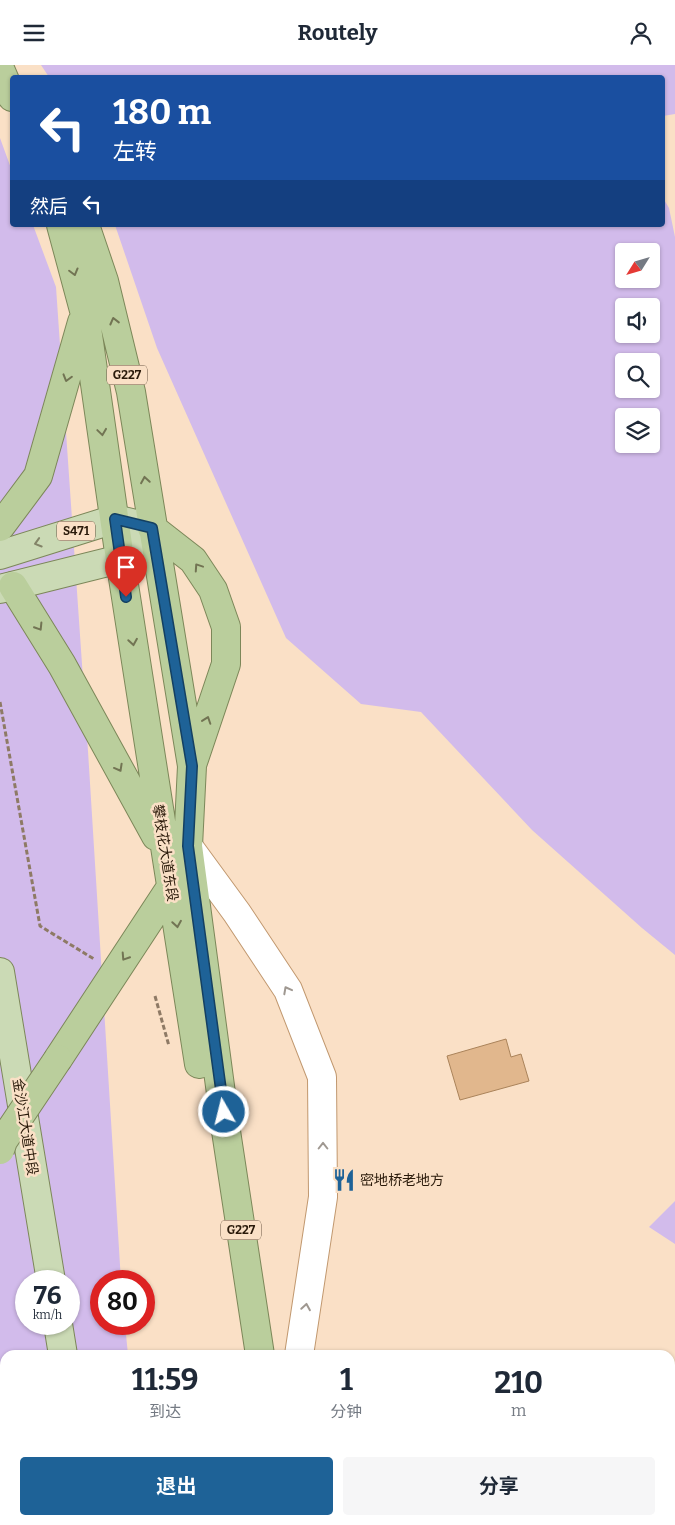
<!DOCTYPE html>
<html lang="zh">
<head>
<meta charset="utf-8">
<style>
  :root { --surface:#fff; --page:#f6f6f7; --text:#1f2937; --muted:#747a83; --accent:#1e6297 }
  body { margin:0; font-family:Bitter,"Noto Sans SC",serif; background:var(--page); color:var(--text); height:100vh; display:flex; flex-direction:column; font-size:19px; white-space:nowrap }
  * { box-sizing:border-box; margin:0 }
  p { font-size:16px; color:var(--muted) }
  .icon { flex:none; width:28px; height:28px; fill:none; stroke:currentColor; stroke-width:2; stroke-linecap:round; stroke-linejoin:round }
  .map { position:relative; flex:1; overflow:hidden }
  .drawer { position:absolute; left:0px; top:1285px; width:675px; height:175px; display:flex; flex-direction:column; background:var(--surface); border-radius:15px 15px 0 0; box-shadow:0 1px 4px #0004 }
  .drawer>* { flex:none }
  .hud { position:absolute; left:10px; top:10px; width:655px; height:152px; border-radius:5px; box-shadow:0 1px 4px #0004; background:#1a4fa0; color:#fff; overflow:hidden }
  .needle { width:32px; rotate:233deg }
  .controls { position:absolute; left:615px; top:178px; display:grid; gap:10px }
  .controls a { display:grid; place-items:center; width:45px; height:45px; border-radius:5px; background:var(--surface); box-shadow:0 1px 4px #0004; font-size:25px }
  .speed { position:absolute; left:15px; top:1205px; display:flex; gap:10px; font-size:25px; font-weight:700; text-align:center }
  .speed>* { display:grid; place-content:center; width:65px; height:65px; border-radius:50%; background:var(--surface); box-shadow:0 1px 4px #0004; line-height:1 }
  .speed small { font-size:12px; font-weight:400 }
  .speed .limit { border:8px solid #d22; background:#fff; color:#111 }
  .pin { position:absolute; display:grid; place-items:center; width:42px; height:42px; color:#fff; margin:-51px -21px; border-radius:50% 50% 50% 0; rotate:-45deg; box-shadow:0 0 5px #0007 }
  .pin .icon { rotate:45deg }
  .me { position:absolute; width:55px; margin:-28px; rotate:352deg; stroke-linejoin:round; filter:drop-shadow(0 0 4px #0008) }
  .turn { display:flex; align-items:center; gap:18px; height:105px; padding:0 20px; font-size:22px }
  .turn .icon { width:65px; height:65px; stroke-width:2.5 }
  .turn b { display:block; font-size:35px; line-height:42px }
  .then { display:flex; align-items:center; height:48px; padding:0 20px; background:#0003; gap:10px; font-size:19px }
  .eta { display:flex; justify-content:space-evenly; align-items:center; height:85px; text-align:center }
  .eta b { font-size:30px; font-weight:700; line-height:35px }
  .cta { display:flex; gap:10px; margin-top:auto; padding:10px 20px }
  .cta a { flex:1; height:58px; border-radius:5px; background:var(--accent); color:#fff; font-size:20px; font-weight:700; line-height:58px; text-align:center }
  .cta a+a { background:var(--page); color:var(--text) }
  header { display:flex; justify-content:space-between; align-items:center; height:65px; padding:0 20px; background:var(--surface); font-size:22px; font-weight:700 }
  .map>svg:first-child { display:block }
  .green { fill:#d2bbeb; fill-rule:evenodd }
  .building { fill:#e1b78d; stroke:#aa835a }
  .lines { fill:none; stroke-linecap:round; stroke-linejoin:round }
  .minor-casing { stroke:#c1986f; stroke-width:29 }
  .tertiary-casing { stroke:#c1986f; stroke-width:30 }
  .primary-casing { stroke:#7c8759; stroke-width:30 }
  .trunk-casing { stroke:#7c8759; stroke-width:30 }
  .path { stroke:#8e7a65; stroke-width:3; stroke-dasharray:5 2.5; stroke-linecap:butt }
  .minor { stroke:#fff; stroke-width:26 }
  .tertiary { stroke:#fff; stroke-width:28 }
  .primary { stroke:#cbdab5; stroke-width:28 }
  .trunk { stroke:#bace9c; stroke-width:28 }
  .trunk-bridge-casing { stroke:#7c8759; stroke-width:30; stroke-linecap:butt }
  .trunk-bridge { stroke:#bace9c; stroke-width:28 }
  .oneway { stroke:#727453 }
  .oneway2 { stroke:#838468 }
  .oneway3 { stroke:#9f9891 }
  .route-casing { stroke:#144062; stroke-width:12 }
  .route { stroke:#1e6297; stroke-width:9 }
  .labels { text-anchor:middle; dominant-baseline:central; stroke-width:5; stroke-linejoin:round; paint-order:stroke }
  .shield { fill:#fae0c6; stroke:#685542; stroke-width:1 }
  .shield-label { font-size:12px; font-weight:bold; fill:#2a1a0a }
  .street-label { font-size:14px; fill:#2a1a0a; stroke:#fae0c6 }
  .poi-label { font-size:14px; fill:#2a1a0a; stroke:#fae0c6; text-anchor:start }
</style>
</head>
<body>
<header><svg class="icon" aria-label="menu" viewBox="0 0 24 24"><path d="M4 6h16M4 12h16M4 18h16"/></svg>Routely<svg class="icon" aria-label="person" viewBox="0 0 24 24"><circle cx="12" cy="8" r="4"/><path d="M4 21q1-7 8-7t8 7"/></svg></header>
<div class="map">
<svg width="675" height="1460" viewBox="0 0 675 1460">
  <rect width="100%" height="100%" fill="#fae0c6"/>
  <path class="green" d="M41,0H675V49L663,51L662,12H49Z
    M0,73L12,106V160H33L56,222L88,686L121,1216H101V1259H125L128,1290H5V1455H145L146,1460H0ZM26,1216H69V1259H26Z
    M663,133L669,143L675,172V890L642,863L532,765L421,647L361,639L286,573L157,283L115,160H662ZM624,186H651V214H624ZM624,241H651V269H624ZM624,296H651V324H624ZM624,351H651V379H624Z
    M675,1136V1179L649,1162Z"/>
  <path class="building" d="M506,974L511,992L521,989L529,1016L460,1035L447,991Z
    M175,1455H209L208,1460H174Z"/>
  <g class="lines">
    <defs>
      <path id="minor" d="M670,1423L675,1422
        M542,1460L543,1455"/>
      <path id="tertiary" d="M188,781L237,848L288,925L322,1012L323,1132L299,1290
        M418,1460L419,1455"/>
      <path id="primary" d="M0,490L115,454L136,459
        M0,524L120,494L152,463
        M0,907L51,1216
        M58,1259L63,1290
        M90,1455L91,1460"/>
      <path id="trunk" d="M0,4L12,32
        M61,160L85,249L120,494L199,999
        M85,160L104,216L131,327L192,701L188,781L226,1066L260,1290
        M0,462L38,411L82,257
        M152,463L193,495L213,525L226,562V599L193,697
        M13,521L62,600L156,771
        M58,994L171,822
        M0,1390L5,1407
        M19,1455L21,1460
        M264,1455L265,1460
        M285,1455V1460"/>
    </defs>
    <use href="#minor" class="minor-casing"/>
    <use href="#tertiary" class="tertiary-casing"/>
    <use href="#primary" class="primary-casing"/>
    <use href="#trunk" class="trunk-casing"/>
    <path class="path" d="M0,637L40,861L94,894
      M155,931L169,981"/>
    <use href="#minor" class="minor"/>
    <use href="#tertiary" class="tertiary"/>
    <use href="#primary" class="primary"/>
    <use href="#trunk" class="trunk"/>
    <defs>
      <path id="trunk-bridge" d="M0,1085L3,1076L58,994"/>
    </defs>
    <use href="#trunk-bridge" class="trunk-bridge-casing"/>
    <use href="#trunk-bridge" class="trunk-bridge"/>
  </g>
  <defs><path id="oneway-chevron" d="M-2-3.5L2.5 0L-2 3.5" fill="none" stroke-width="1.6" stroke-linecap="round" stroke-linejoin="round" transform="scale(1.25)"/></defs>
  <g class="oneway">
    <use href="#oneway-chevron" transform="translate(74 207) rotate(75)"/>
    <use href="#oneway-chevron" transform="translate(114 256) rotate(-104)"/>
    <use href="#oneway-chevron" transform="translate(67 313) rotate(106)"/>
    <use href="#oneway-chevron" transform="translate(102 367) rotate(82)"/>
    <use href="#oneway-chevron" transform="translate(145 415) rotate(-99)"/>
    <use href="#oneway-chevron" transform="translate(198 502) rotate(-124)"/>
    <use href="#oneway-chevron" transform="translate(39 562) rotate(58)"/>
    <use href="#oneway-chevron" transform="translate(133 577) rotate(81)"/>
    <use href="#oneway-chevron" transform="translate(207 655) rotate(-71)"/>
    <use href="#oneway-chevron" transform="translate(119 703) rotate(61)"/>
    <use href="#oneway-chevron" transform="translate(177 859) rotate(81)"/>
    <use href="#oneway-chevron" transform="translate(125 892) rotate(123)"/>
  </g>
  <use class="oneway2" href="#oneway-chevron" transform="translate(38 478) rotate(163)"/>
  <g class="oneway3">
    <use href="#oneway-chevron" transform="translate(287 925) rotate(-118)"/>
    <use href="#oneway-chevron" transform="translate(323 1081) rotate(-90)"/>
    <use href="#oneway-chevron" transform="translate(306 1242) rotate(-81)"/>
  </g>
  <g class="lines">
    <defs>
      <path id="route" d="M126,532L115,454L152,463L192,701L188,781L224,1047"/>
    </defs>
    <use href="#route" class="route-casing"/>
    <use href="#route" class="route"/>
  </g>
  <defs>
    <symbol id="restaurant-bare" viewBox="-9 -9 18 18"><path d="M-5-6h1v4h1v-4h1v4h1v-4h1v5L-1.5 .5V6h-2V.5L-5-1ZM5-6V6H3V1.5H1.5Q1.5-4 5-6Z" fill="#1e6297" stroke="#fae0c6" stroke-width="2.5" paint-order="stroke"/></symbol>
  </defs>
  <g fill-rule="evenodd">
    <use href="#restaurant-bare" x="328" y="1099" width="32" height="32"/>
  </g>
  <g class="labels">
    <g class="shield">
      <rect x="107" y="300.5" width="40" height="19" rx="4"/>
      <rect x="57" y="456.5" width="38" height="19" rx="4"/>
      <rect x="221" y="1155.5" width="40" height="19" rx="4"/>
    </g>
    <g class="shield-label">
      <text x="127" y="310">G227</text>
      <text x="76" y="466">S471</text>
      <text x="241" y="1165">G227</text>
    </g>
    <g class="street-label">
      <text transform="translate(165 788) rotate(81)">攀枝花大道东段</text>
      <text transform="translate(25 1062) rotate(81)">金沙江大道中段</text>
    </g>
    <g class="poi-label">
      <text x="360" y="1115">密地桥老地方</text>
    </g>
  </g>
</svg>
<div class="controls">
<a><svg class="needle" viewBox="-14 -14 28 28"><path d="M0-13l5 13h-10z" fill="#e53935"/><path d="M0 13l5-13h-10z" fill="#747a83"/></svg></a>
<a><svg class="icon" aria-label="sound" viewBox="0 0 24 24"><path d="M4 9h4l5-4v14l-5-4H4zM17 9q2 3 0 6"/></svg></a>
<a><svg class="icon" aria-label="search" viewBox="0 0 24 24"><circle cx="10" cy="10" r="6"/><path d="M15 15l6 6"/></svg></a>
<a><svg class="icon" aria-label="layers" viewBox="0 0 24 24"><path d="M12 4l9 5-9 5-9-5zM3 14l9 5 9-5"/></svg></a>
</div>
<div class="speed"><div>76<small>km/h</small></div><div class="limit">80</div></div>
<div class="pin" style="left:126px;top:532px;background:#d93025"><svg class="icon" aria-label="arrive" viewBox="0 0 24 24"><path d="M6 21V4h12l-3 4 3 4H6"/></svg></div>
<svg class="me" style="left:224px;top:1047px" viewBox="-20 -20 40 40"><circle r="17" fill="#1e6297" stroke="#fff" stroke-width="3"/><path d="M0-11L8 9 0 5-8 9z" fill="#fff"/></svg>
<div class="hud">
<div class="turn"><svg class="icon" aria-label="left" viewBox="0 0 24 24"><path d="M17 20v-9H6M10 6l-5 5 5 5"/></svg><div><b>180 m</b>左转</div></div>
<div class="then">然后<svg class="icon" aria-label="left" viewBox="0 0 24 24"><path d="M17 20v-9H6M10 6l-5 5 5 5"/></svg></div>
</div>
<section class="drawer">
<div class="eta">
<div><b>11:59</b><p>到达</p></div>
<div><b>1</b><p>分钟</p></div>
<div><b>210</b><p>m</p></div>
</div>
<div class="cta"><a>退出</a><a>分享</a></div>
</section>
</div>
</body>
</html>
